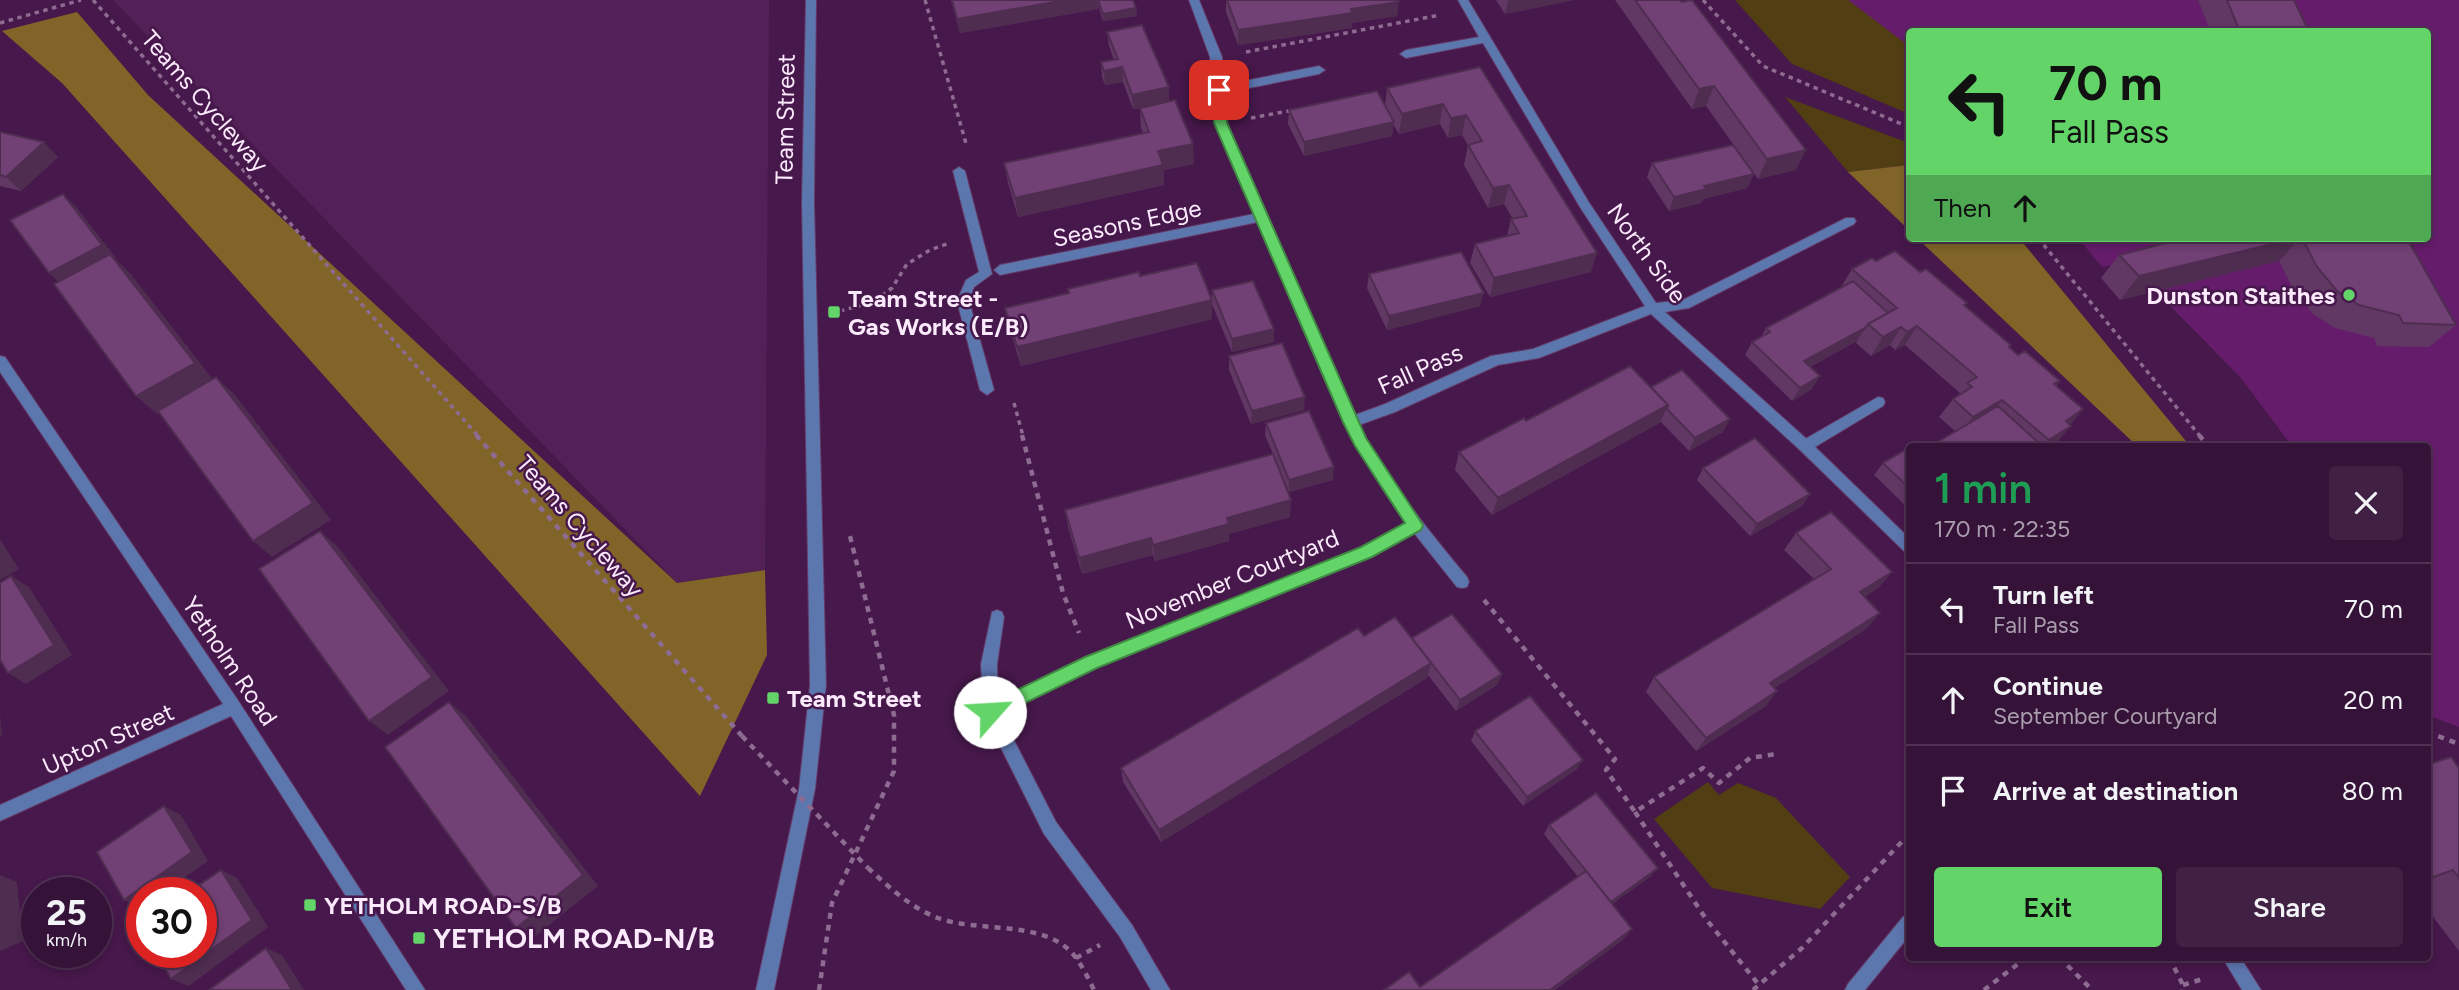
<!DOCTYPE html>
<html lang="en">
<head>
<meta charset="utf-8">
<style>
  :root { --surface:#351238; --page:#402043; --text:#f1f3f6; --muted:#aa9eae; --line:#4f3253; --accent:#63d468 }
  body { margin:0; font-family:Figtree,sans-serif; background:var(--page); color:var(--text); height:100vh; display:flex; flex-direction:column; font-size:26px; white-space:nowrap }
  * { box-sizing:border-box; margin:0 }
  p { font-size:23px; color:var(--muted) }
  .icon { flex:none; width:38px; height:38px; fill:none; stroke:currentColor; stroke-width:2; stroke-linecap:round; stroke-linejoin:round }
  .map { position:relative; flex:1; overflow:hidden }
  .drawer { position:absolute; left:1906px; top:443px; width:525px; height:518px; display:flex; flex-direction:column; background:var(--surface); border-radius:7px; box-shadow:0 4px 10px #0003,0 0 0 2px var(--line) }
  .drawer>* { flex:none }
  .banner { position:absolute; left:1906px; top:28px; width:525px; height:214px; border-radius:7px; box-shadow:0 4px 10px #0003,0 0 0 2px var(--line); background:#63d468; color:#111; overflow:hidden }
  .speed { position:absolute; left:21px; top:877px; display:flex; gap:14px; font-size:35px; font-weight:700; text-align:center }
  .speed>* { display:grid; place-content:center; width:91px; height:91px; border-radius:50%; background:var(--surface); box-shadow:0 4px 10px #0003,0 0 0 2px var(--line); line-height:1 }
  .speed small { font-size:18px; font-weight:400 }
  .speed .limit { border:10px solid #d22; background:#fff; color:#111 }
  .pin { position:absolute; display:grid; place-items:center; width:60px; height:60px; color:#fff; margin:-30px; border-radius:14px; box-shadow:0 4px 10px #0006 }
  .me { position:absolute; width:77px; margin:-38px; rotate:64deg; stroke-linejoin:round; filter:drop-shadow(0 0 5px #0008) }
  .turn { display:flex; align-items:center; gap:24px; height:147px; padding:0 28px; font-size:32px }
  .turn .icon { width:91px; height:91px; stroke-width:2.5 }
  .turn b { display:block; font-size:49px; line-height:60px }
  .then { display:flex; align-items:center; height:66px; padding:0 28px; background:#0003; gap:14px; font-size:26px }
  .round { display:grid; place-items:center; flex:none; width:74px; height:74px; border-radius:7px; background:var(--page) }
  .headline { display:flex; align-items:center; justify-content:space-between; height:119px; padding:0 28px }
  h1 { font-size:42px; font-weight:600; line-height:52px; color:#1e9e55 }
  .primary-button { display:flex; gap:14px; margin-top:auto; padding:14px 28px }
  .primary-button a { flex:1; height:80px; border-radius:7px; background:var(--accent); color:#111; font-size:28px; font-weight:600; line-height:80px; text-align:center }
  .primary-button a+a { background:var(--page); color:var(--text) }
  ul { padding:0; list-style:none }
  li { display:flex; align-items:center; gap:21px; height:91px; padding:0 28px; border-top:2px solid var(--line) }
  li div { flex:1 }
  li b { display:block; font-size:26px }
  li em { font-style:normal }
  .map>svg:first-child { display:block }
  .built { fill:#532058 }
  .green { fill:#523e13 }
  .forest { fill:#816528 }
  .water { fill:#651d6b }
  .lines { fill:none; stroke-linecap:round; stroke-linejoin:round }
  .service-casing { stroke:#643a67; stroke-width:2 }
  .minor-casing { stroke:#643a67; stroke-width:2 }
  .tertiary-casing { stroke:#643a67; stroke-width:2 }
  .path-far1 { stroke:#8e6b91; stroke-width:3.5; stroke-dasharray:4.5 4.5; stroke-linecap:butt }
  .path { stroke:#8e6b91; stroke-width:4.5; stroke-dasharray:6 6; stroke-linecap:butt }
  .service { fill:#5c76ae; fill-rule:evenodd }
  .minor { fill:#5c76ae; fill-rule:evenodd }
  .tertiary { fill:#5c76ae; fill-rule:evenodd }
  .path-bridge { stroke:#8e6b91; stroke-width:4.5; stroke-dasharray:6 6; stroke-linecap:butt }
  .wall { fill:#613764 }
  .shaded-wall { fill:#4f2d51 }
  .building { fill:#714074; stroke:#4f2d51; stroke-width:2 }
  .route { fill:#63d468; stroke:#408a44; stroke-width:2 }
  .poi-dot { fill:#63d468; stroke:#47184b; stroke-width:2.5 }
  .labels { text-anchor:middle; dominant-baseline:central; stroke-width:5; stroke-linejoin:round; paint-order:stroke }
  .street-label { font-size:24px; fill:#fbeafc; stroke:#47184b }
  .poi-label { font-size:24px; font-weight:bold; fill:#fbeafc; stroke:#47184b; text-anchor:start }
  .near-poi-label { font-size:28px; font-weight:bold; fill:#fbeafc; stroke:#47184b; text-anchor:start }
</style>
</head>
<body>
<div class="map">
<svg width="2459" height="990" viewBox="0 0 2459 990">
  <rect width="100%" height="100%" fill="#47184b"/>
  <path class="built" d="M113,0H769L765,570L677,583Z"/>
  <path class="green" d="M1735,0H2198L1909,32V114L1792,64Z
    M1785,97L1909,143V165L1848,172Z
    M1708,782L1719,795L1738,783L1776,798L1850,877L1820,909L1712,888L1654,819Z"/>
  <path class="forest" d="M77,12L148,95L677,583L765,570L767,655L700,796L62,83L2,31Z
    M1909,165V230L1848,172Z
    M1917,238H2019L2190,446H2137Z"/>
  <path class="water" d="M1848,0H2459V727L2427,715V446H2292L2241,378L2127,262L2102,267L2078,238H2427V32H1909V46Z"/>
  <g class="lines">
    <defs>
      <path id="service" d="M959,167L965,171L992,274L974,287L969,301L994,390L987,395L980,390L957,301L966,280L979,272L953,171Z
        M1878,397L1883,398L1885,402L1883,406L1810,450H1800L1798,446L1800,442Z"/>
      <path id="minor" d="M1189,0H1199L1222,57L1224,85L1319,66L1325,70L1319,74L1224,93L1227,123L1355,415L1385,404L1491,356L1533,349L1645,306L1580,207L1483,43L1406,58L1400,54L1406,50L1479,37L1458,0H1468L1588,201L1656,303L1683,300L1846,218H1854L1856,221L1854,224L1689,308L1665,312L1810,442L1909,538V553L1904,551L1800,450L1651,314L1539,358L1498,365L1395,412L1359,425C1388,481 1427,529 1467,577L1469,582L1467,587L1462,588L1457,587L1414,533L1371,556L1096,667L1001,715L1056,822L1132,925L1170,990H1151L1120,937L1044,834L983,712L981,664L992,612L997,610L1002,612L1004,617L997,664L998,701L1086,657L1361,548L1406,523C1339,432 1302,324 1258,222L1000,275L994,270L1000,265L1254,214L1215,123L1210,57Z
        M0,356L5,357L239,702L425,990H406L231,716L0,821V805L223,704L0,372Z
        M1909,915V936L1865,990H1845L1848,984L1903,917Z
        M2222,957H2240L2261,990H2242Z"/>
      <path id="tertiary" d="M806,0H816L814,202L826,685L815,789L774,990H756L799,789L810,685L802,202Z"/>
    </defs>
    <use href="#service" class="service-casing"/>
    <use href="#minor" class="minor-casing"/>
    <use href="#tertiary" class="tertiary-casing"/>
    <path class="path-far1" d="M93,0L478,436
      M925,0L967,147
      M1703,0L1763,66L1909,127
      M0,23L81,0
      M1246,52L1440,15
      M1251,118L1294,110
      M2038,238L2200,436
      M840,311L873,302L892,288L907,264L930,250L947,244
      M1014,403L1023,436"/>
    <path class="path" d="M476,435L742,736
      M1022,435L1063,593L1079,633
      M2199,435L2208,446
      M1484,600L1615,759L1606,770L1635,812L1703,768L1719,783L1750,758L1776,754
      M2427,732L2459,744
      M1635,812L1706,919L1759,985
      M868,868C889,887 911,908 938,918C976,932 1037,921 1068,949C1080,960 1087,976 1094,990
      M2059,957L2092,990
      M2169,957L2183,985L2182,990
      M1076,958L1100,945
      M2183,985L2206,978
      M819,990L832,903L894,771V715L849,532
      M1753,990L1802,948L1909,834
      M1984,990L2027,957"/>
    <use href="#service" class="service"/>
    <use href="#minor" class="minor"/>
    <use href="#tertiary" class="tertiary"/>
    <path class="path-bridge" d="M742,736L868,868"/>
  </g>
  <path class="wall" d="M951,0H1133L1137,16L1103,21L1098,5V9L960,33Z
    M1226,0H1398L1397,16L1352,23V28L1238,45L1226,12Z
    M1496,0H1574L1505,14Z
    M1615,0H1680L1796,170L1758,179L1706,106L1692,109Z
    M2198,0H2294L2309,32H2211Z
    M1107,32L1169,102L1194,164L1164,170V185L1018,217L1008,183L1004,163L1143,133L1141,128L1140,108L1133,109L1123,82L1105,85L1102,77L1101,62L1114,60L1109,46Z
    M1480,67L1591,272L1490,297L1470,263L1475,244L1507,236L1511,219H1513L1504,204L1488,208L1464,165L1468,145L1462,135L1448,138L1440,124L1399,134L1393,124L1392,136L1304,156L1288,124L1289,110L1385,106L1387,88Z
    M0,132L58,157L21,191L0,186Z
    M1652,163L1754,174L1747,188L1703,199L1701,203L1669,211L1647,177Z
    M2185,238H2407L2456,325L2429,347L2377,346L2374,338L2335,328L2313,314L2294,291L2279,261L2120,300L2101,278L2119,255Z
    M1876,261L1920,272L1967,303L1965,306L2011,345L2010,347L2018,355L2060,381L2056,386L2083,409L2070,425L2071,426L2055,444L2052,446H1931L1955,431L1939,417L1953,399L1960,393L1905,345L1895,350L1890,345L1871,356L1856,343L1857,341L1810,367L1812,389L1792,401L1745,355L1752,342L1761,337L1766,328L1841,287L1852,269Z
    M1369,274L1480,306L1387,330L1367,288Z
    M1140,276L1212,300V319L1021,366L1009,327L1005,308L1068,293V289Z
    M1212,290L1274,329V342L1232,352L1212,304Z
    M1229,356L1304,410L1251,424L1229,370Z
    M1651,387L1723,432L1689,451L1661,422L1492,515L1455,470L1459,452L1526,421Z
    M1266,423L1333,480L1289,492L1265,435Z
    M1909,451V509L1874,475L1883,463Z
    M1703,468L1810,494L1802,506L1750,536L1697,480Z
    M1065,510L1290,517L1229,534V541L1155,561L1153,555L1082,574L1068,527Z
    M1796,533L1892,572L1878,588L1864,597L1880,613L1866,629L1774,688L1766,706L1696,751L1646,692L1654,677L1814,579L1784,550Z
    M1364,636L1412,638L1502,674L1497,685L1456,711L1428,675L1427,678L1161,842L1123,782L1121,768Z
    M1475,731L1577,769L1523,806L1471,741Z
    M2427,765L2459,768V951L2427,909Z
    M1549,825L1651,876L1612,904L1623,940L1420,987L1578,877L1544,834Z"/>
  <path class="shaded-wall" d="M1066,0H1097L1098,9L960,33L957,19Z
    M1508,0H1574L1505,14Z
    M1399,2L1397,16L1352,23V28L1238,45V30L1351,9Z
    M1136,8L1137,16L1103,21V14Z
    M1122,67L1123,82L1105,85L1104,71Z
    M1714,86L1706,106L1692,109L1699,89Z
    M1169,87V102L1133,109L1132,95Z
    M1443,104L1440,124L1399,134L1402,114Z
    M1466,115L1462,135L1448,138L1451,118Z
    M1394,122L1392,136L1304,156V142Z
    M44,142L58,157L21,191L6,177Z
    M1193,144L1194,164L1164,170V185L1018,217L1015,198L1158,151Z
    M1806,150L1796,170L1758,179L1767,159Z
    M1754,174L1747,188L1703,199L1701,203L1669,211L1674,197L1704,186Z
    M1509,185L1504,204L1488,208L1493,188Z
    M63,194L77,208L116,258L115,259L130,273L214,381L157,414L136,396L63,286L49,273Z
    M2297,238H2300L2279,261L2120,300L2139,276Z
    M1597,253L1591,272L1490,297L1494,278Z
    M1484,293L1480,306L1387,330L1389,316Z
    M1212,300V319L1021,366L1017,347Z
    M1917,326L1905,345L1895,350L1907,332Z
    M1901,327L1890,345L1871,356L1883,337Z
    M1865,328L1857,341L1796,374L1804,361Z
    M1274,329V342L1232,352V339Z
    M1820,376L1812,389L1792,401L1800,388Z
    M216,377L235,395L331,520L272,557L253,541Z
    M1305,397L1304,410L1251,424L1252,411Z
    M2002,400L1988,418L1960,435L1973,417Z
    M1668,405L1660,423L1492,515L1498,498Z
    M2083,409L2068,427L2066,421Z
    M1730,419L1723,432L1689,451L1695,438Z
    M2071,426L2055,444L2052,446H2044L2049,440Z
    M1334,467L1333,480L1289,492V480Z
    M1810,494L1802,506L1750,536L1757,524Z
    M1291,500L1290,517L1229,534V541L1155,561L1153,545L1227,518Z
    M320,531L338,547L449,691L388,735L369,721Z
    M1151,538L1153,555L1082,574L1079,558Z
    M0,539L19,569L0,580Z
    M1892,572L1878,588L1847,608L1860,592Z
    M11,576L29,587L72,655L26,684L8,673Z
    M1880,613L1866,629L1759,698L1770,683Z
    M1431,663L1427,678L1161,842L1159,830Z
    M1502,674L1497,685L1456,711L1460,700Z
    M1777,691L1766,706L1696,751L1706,738Z
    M449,702L466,716L598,886L533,938L516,928Z
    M0,714L2,735L0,736Z
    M1583,760L1577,769L1523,806L1527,797Z
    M164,806L181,815L208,861L164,892H142V908L124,900Z
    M1658,868L1651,876L1604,910L1610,902Z
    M221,870L237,878L268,927L189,986L171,979Z
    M2453,870L2427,881V879Z
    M0,875L17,882L23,941L0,951Z
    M1632,929L1623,940L1555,990H1550Z
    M266,948L282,955L304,990H292Z"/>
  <path class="building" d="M952,0H1066L957,19Z
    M1098,0H1133L1136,8L1103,14Z
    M1227,0H1398L1399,2L1351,9L1353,13L1238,30Z
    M1635,0H1680L1682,2L1692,0L1806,150L1767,159L1714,86L1699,89Z
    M2227,0H2294L2309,32H2240Z
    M1142,25L1169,87L1132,95L1122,67L1104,71L1101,62L1118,59L1107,32Z
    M1480,67L1597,253L1494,278L1475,244L1519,233L1511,219L1527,216L1509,185L1493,188L1468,145L1482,141L1466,115L1451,118L1443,104L1402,114L1387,88Z
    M1377,91L1394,122L1304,142L1289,110Z
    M1175,100L1193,144L1158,151L1163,165L1015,198L1004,163L1149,132L1140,108Z
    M0,132L44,142L6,177L0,175Z
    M1733,145L1754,174L1704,186L1707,189L1674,197L1652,163Z
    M63,194L102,245L49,273L10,220Z
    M2185,238H2297L2139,276L2119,255Z
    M2302,238H2407L2456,325L2403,323L2399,315L2359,305L2337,291L2317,267Z
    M1895,251L1920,272L1926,269L1967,303L1964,305L2011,345L2009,347L2018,355L2025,351L2060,381L2054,384L2083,409L2066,421L2071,426L2049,440L2002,400L1973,417L1953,399L1972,387L1967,383L1977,377L1917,326L1907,332L1901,327L1883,337L1868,324L1897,308L1852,269L1872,258L1876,261Z
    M1461,252L1484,293L1389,316L1369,274Z
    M110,254L195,363L136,396L54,284Z
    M1197,263L1212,300L1017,347L1005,308L1069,293L1068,289L1139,272L1140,276Z
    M1253,281L1274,329L1232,339L1212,290Z
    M1853,281L1888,313L1868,324L1865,328L1804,361L1820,376L1800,388L1752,342L1770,332L1766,328Z
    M1282,343L1305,397L1252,411L1229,356Z
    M1630,366L1668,405L1498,498L1459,452L1524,418L1526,421Z
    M1682,370L1730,419L1695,438L1667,409L1668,405L1651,387Z
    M216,377L313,503L253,541L158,411Z
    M1998,406L2041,445L2039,446H1931Z
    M1309,411L1334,467L1289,480L1266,423Z
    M1755,438L1810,494L1757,524L1703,468Z
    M1907,449L1909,451V488L1883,463Z
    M1273,454L1291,500L1227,518L1229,524L1153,545L1151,538L1079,558L1065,510Z
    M1831,512L1892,572L1860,592L1880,613L1770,683L1777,691L1706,738L1654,677L1831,569L1796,533Z
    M320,531L432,677L369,721L259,569Z
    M11,576L54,645L8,673L0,660V583Z
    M1452,614L1502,674L1460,700L1412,638Z
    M1395,617L1431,663L1159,830L1121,768L1358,628L1364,636Z
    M1530,696L1583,760L1527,797L1475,731Z
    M449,702L583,875L516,928L385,747Z
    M2451,757L2459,768V878L2453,870L2427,879V765Z
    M1596,793L1658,868L1611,902L1549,825Z
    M164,806L192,852L124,900L97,852Z
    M221,870L252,920L171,979L156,952H201V892H189Z
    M1586,871L1632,929L1550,990H1384L1409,972L1420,987Z
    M0,906L2,933L0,934Z
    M266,948L292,990H209Z"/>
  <path class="route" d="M1219,86L1225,90L1227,123L1366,438L1423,525L1421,530L1372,557L1097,668L990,720L984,718L982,712L984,706L1085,657L1361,547L1405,523L1355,446L1343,422L1214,123L1212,90Z"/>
  <g class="poi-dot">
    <circle cx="2349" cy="295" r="7"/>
    <rect x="827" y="305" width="14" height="14" rx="3.5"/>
    <rect x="766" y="691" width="14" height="14" rx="3.5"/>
    <rect x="303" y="898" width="14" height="14" rx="3.5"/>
    <rect x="412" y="931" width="14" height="14" rx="3.5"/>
  </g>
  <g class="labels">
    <g class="street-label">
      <text transform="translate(205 101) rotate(49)">Teams Cycleway</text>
      <text transform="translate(785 119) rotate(-89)">Team Street</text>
      <text transform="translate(1127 223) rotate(-12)">Seasons Edge</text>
      <text transform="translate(1647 253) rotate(54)">North Side</text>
      <text transform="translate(1420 369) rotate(-24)">Fall Pass</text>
      <text transform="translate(580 526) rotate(49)">Teams Cycleway</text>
      <text transform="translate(1232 579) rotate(-22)">November Courtyard</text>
      <text transform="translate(230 661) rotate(56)">Yetholm Road</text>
      <text transform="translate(108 739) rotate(-24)">Upton Street</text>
    </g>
    <g class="poi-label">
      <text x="2335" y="295" text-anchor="end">Dunston Staithes</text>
      <text x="848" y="298">Team Street -<tspan x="848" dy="28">Gas Works (E/B)</tspan></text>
      <text x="787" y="698">Team Street</text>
      <text x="324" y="905">YETHOLM ROAD-S/B</text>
    </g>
    <g class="near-poi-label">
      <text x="433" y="938">YETHOLM ROAD-N/B</text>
    </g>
  </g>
</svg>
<div class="speed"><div>25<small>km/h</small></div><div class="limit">30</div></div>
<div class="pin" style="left:1219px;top:90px;background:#d93025"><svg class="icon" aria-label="arrive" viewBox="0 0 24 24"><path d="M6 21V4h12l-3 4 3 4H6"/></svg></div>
<svg class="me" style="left:990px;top:712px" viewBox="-20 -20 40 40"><circle r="19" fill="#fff"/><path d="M0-13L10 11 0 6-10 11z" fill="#63d468"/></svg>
<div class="banner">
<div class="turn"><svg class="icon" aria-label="left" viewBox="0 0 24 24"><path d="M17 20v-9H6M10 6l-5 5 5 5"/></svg><div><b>70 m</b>Fall Pass</div></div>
<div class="then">Then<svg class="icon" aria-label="ahead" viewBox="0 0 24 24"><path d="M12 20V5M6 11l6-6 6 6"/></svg></div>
</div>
<section class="drawer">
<div class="headline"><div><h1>1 min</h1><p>170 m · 22:35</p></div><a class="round"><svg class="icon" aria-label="close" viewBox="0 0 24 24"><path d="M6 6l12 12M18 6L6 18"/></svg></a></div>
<ul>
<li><svg class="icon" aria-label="left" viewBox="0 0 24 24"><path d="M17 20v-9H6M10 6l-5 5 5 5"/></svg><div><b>Turn left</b><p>Fall Pass</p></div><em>70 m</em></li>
<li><svg class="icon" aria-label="ahead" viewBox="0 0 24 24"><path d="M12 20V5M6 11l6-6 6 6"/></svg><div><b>Continue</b><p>September Courtyard</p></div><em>20 m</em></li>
<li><svg class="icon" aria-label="arrive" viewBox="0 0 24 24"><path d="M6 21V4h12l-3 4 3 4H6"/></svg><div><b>Arrive at destination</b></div><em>80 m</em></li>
</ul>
<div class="primary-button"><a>Exit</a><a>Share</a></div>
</section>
</div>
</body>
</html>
